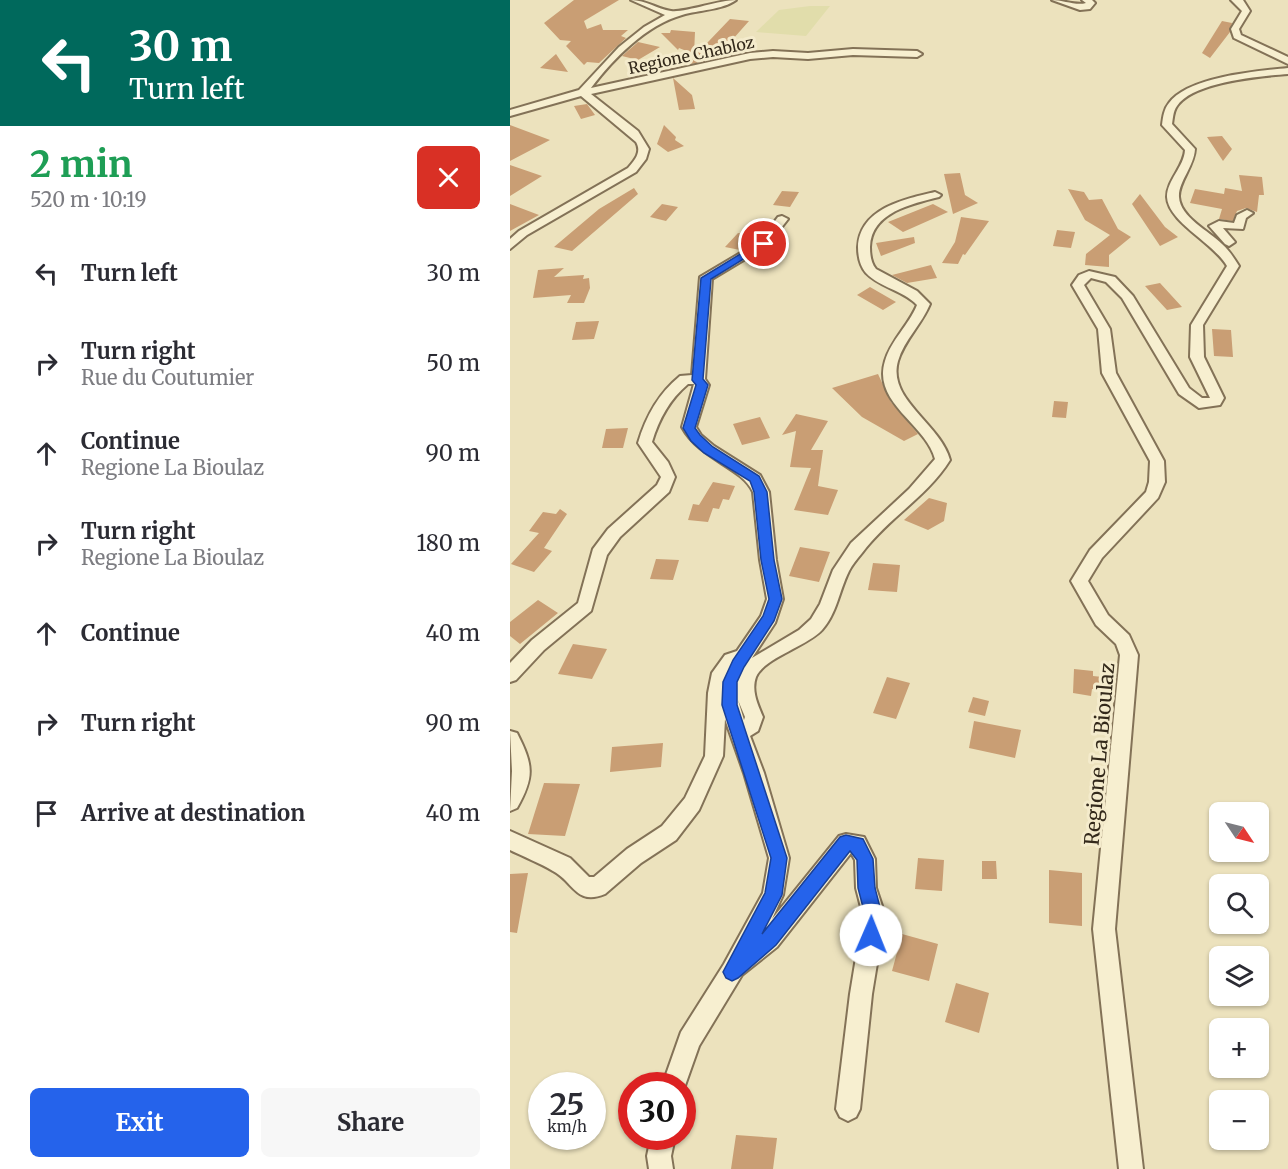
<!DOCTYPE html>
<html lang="en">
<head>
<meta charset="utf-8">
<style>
  :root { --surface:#fff; --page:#f7f7f7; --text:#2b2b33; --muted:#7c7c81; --accent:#2563eb }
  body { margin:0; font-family:Merriweather,serif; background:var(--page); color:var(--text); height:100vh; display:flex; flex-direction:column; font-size:22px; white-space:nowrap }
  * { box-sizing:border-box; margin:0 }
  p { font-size:20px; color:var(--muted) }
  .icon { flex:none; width:33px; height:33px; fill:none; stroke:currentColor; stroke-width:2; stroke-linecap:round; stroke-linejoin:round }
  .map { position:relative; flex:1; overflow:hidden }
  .sheet { display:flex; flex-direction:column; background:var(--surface); width:510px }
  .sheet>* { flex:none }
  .top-card { background:#00695c; color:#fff; overflow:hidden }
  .needle { width:39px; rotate:125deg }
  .buttons { position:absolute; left:699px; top:802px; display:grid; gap:12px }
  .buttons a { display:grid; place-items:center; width:60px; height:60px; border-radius:9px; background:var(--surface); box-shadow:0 2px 4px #0004; font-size:30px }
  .speed { position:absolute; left:18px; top:1072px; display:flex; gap:12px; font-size:30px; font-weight:700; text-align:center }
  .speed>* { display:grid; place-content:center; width:78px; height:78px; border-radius:50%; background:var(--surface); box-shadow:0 2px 4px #0004; line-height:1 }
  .speed small { font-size:15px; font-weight:400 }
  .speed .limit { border:9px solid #d22; background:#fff; color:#111 }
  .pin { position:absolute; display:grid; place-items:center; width:51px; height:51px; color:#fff; margin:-26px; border:3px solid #fff; border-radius:50%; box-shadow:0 2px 6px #0007 }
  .me { position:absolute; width:66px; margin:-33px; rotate:1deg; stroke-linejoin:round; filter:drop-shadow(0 0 4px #0008) }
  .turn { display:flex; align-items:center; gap:21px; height:126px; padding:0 30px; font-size:27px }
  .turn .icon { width:78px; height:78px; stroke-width:2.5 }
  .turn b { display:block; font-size:42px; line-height:51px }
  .round { display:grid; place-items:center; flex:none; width:63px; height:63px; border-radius:9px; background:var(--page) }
  .summary { display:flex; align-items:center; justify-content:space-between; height:102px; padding:0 30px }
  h1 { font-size:36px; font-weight:700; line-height:45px; color:#1e9e55 }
  .action { display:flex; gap:12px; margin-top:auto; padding:12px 30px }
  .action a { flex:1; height:69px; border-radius:9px; background:var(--accent); color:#fff; font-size:24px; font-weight:700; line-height:69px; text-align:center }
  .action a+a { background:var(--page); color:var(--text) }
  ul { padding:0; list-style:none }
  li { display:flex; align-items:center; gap:18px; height:90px; padding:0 30px }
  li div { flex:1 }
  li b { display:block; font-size:22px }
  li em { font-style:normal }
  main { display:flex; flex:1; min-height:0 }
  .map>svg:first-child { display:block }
  .farmland { fill:#e1ddab }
  .building { fill:#c99e74 }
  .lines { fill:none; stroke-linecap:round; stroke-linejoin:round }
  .street-casing { stroke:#837257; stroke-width:4 }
  .street { fill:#f7efd0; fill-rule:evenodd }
  .route { fill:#2563eb; stroke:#184099; stroke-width:1.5 }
  .labels { text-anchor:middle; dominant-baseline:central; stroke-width:6; stroke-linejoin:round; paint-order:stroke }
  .far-street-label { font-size:16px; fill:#33291b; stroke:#f4ebcc }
  .street-label { font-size:20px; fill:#33291b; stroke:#f4ebcc }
</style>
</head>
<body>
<main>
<section class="sheet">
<div class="top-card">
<div class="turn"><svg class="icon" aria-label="left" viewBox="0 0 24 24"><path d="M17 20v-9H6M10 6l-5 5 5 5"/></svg><div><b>30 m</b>Turn left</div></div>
</div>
<div class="summary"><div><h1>2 min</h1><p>520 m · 10:19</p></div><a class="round" style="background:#d93025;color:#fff"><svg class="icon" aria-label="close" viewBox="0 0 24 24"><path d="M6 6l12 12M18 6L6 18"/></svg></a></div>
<ul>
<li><svg class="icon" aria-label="left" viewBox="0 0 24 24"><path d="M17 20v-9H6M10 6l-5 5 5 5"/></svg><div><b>Turn left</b></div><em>30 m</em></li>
<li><svg class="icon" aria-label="right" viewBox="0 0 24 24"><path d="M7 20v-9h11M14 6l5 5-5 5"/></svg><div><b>Turn right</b><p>Rue du Coutumier</p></div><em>50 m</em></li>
<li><svg class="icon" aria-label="ahead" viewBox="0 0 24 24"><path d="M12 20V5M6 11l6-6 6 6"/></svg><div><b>Continue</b><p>Regione La Bioulaz</p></div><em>90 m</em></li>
<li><svg class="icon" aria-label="right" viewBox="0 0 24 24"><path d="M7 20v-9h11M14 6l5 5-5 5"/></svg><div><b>Turn right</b><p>Regione La Bioulaz</p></div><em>180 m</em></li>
<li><svg class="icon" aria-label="ahead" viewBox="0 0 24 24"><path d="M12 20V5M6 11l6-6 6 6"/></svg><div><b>Continue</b></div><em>40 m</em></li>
<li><svg class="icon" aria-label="right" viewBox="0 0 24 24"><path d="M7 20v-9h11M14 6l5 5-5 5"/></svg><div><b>Turn right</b></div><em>90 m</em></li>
<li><svg class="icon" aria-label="arrive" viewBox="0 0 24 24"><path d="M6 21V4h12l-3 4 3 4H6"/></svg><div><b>Arrive at destination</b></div><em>40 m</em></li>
</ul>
<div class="action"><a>Exit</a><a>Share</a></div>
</section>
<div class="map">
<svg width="778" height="1169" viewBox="0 0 778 1169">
  <rect width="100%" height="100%" fill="#ece2bd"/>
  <path class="farmland" d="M300,6H320L296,36L246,32L269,10Z"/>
  <path class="building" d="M64,0H109L74,21L77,29L91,24L93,30H118L111,36L116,38L89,63L77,62L74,65L56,46L61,41L50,40L34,23Z
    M220,19L239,21L215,48H217L209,58L176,65Z
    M712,21L722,23L720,32L700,58L692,53Z
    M161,30L185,32L184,54L169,48L168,50L151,33H160Z
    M128,42L150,47L128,60L112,56Z
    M46,54L58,72L30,68Z
    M163,78L182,95L185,109L169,110Z
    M77,104L85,115L71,119L64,106Z
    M0,125L40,140L0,161Z
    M154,125L166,137L165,140L174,146L158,152L147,144Z
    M712,136L722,149L713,161L697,137Z
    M0,165L32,176L0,196Z
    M450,173L455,195L468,203L443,214L434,174Z
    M729,175L752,177L754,195H749L747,212L736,208L727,211L723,221L709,219L712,209L680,203L685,189L714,194L715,188L732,191Z
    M124,188L128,194L62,251L44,247L89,209Z
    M558,189L574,192L579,200L592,199L608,229L621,237L599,255V267L575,265L576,254L600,235L575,220Z
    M272,191L289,192L280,207L263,205Z
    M630,194L655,227L668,237L650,246L622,204Z
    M0,204L29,215L0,231Z
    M152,204L168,207L156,221L140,217Z
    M423,204L438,212L393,232L378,222Z
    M451,217L479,221L455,255L453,254L448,264L432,263L445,242Z
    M547,230L565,232L561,248L543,246Z
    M228,233L243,236L230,250L215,247Z
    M404,237L405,243L371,256L366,243Z
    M421,265L427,278L397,283L382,275Z
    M54,268L44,277L74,275L73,279L79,278L80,288L74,303H57L61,295L23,298L28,270Z
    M650,283L672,307L657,310L635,286Z
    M360,287L386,302L373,310L347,295Z
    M89,321L84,339L62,340L66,322Z
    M702,329L721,330L723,357L704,356Z
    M368,374L381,402L408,434L394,441L352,417L322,388Z
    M544,401L558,402L556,418L542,417Z
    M286,414L318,421L301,450H313L308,486L328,490L318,515L284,510L301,468L280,467L286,431L272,435Z
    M250,417L260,438L232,445L223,424Z
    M118,428L113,448H92L96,429Z
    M203,482L225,486L219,500L213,499L209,509L203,508L198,522L178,520L183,504L189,505Z
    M419,498L437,503L434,521L418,530L394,520Z
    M50,509L57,514L34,548L42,551L24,572L1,564L29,533L19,531L33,512L46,514Z
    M290,547L320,552L309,582L279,576Z
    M146,559L169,560L163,580L140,579Z
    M363,563L390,565L387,592L358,590Z
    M28,600L48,613L10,644L0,636V622Z
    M63,644L97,649L82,679L48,674Z
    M564,669L583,671V676L602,678V691L582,689L581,696L563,693Z
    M377,677L400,683L386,719L363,713Z
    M463,697L479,701L475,716L458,712Z
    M464,721L511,730L505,758L459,748Z
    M153,743L151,767L100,772L102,747Z
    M34,783L70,784L55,836L18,834Z
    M408,858L434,860L432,891L405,889Z
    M472,861H486L487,879H472Z
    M539,870L572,873V926L539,923Z
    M18,873L7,933L0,932V874Z
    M392,934L428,944L419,981L382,971Z
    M446,983L479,993L469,1033L435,1022Z
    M226,1135L267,1138L263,1169H221Z"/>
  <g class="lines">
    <defs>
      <path id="street" d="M121,0C136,0 147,9 161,11C174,13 209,0 226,0C212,10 189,10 172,15C136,25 103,59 81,88L240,53L263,51L298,53L343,49L407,51L412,54L407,57L343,55L298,59L263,57L240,59L81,94L128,131L139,149L136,159L126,172L17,235L0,249V239L9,231L118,168C125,160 132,152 126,142L71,96L0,116V110L69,90L109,47L134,27L155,15Z
        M542,0C553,0 566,6 576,3L572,0H582L585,3L580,9L570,10Z
        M721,0H733L740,11L729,29L731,35L778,57V64L724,38L721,29L732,11Z
        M778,68V74C751,76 683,82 667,106C663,111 663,119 662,124L685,149C684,167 668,182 669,197C670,217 699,231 712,244C719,250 724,258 729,266L693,325L694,357L714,398L710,405L689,408L669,394L612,298L596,282L581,278L574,285L600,329L606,373L654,461L655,482L648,498L592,558L578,581L598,615L619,635L628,655L605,929L633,1169H609L583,929L610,655L606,644L586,625L561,581L580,550L636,492L639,482L640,461L592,373L588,329L562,285L569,275L579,271L605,277L623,296L679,388L692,398H700L680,357L681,325L717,266C704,243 658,222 657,197C657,180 674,167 675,150L652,125C653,117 654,109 659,103C678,77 747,71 778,68Z
        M425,192L431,195L429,197C402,204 361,212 360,247C360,255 361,263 366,269L407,291L420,304C412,324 394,340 388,361C377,400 430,423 440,460C417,497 378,518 352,553C347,559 342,565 339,571C329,591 327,613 312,630C296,647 254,658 246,677C241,691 248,705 253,717L248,731L240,736L254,773L279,858L273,895L262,919L329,836L336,834L354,837L365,859L366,888L375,915L362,994L350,1109L346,1117L338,1121L330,1117L326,1109L340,994L353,915L346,888L345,860L341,853L267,947L232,975L189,1046L172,1094V1086H152L171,1032L214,964L253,893L259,858L234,773L215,719L213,756L189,810L166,840L131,863L95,894C66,906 64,882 43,871C30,863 14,857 0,850V831L60,858L79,877H84L117,849L152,826L175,798L195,756L198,693L202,673L215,655L227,651L251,616L257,599L250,560L243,492C232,467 190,460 172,427L184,384H178C159,400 149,419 142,442L158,462L165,477L159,492L110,537L97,555L81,611L34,650L6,680L0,682V663L22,640L68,603L83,549L98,529L147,485L151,477L128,443C136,416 148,394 170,376L182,375L190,277L249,242L268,217L272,216L278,219L257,246L202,279L195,379L199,385L186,427L191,435L204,446L250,475L259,492L266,560L273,599L265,623L242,658L289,630L301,619L310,604L323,570L341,543L399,489L425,459C416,424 362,403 375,361C381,340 399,325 407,305C393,290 370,288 356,273C350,266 348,256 348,247C350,208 395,199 425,192ZM228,700L235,717L234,720Z
        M737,210L743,213L736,218L733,229L713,228L725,242L719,246L715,244L699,226L709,221L724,223L727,215Z
        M0,731L7,733C23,765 25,776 7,808L0,811L2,771Z
        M141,1137H165L161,1156L163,1169H139L137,1156Z"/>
    </defs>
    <use href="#street" class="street-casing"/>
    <use href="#street" class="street"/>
  </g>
  <path class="route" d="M250,242L258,244L201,279L193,379L198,385L185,428L190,435L203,447L249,476L257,492L264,560L272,599L264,621L234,667L227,682V705L277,858L272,895L252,934L330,837L336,835L353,839L363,859L365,888L372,915L367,941L361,943L354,941L352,935L355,915L348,888L347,860L340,851L266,945L228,978L222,981L216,978L213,972L255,893L261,858L212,705L213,682L223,660L253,616L259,599L251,560L244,492L240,481L194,453L181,441L173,428L186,385L182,380L191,278Z"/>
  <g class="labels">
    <g class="far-street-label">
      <text transform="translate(181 55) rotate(-12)">Regione Chabloz</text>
    </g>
    <g class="street-label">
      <text transform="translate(589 754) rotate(-85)">Regione La Bioulaz</text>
    </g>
  </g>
</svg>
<div class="buttons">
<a><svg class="needle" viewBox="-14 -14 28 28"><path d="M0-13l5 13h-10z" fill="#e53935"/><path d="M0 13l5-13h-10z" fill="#7c7c81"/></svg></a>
<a><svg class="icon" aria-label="search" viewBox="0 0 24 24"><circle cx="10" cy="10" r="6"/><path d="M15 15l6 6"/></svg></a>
<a><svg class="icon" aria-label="layers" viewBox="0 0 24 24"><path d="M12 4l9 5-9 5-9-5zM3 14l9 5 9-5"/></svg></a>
<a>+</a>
<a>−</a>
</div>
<div class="speed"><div>25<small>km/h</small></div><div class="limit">30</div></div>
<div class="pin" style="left:254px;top:244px;background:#d93025"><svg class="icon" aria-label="arrive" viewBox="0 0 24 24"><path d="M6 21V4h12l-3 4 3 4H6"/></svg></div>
<svg class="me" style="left:361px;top:935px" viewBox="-20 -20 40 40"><circle r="19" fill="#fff"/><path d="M0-13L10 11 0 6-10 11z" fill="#2563eb"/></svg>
</div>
</main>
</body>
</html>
